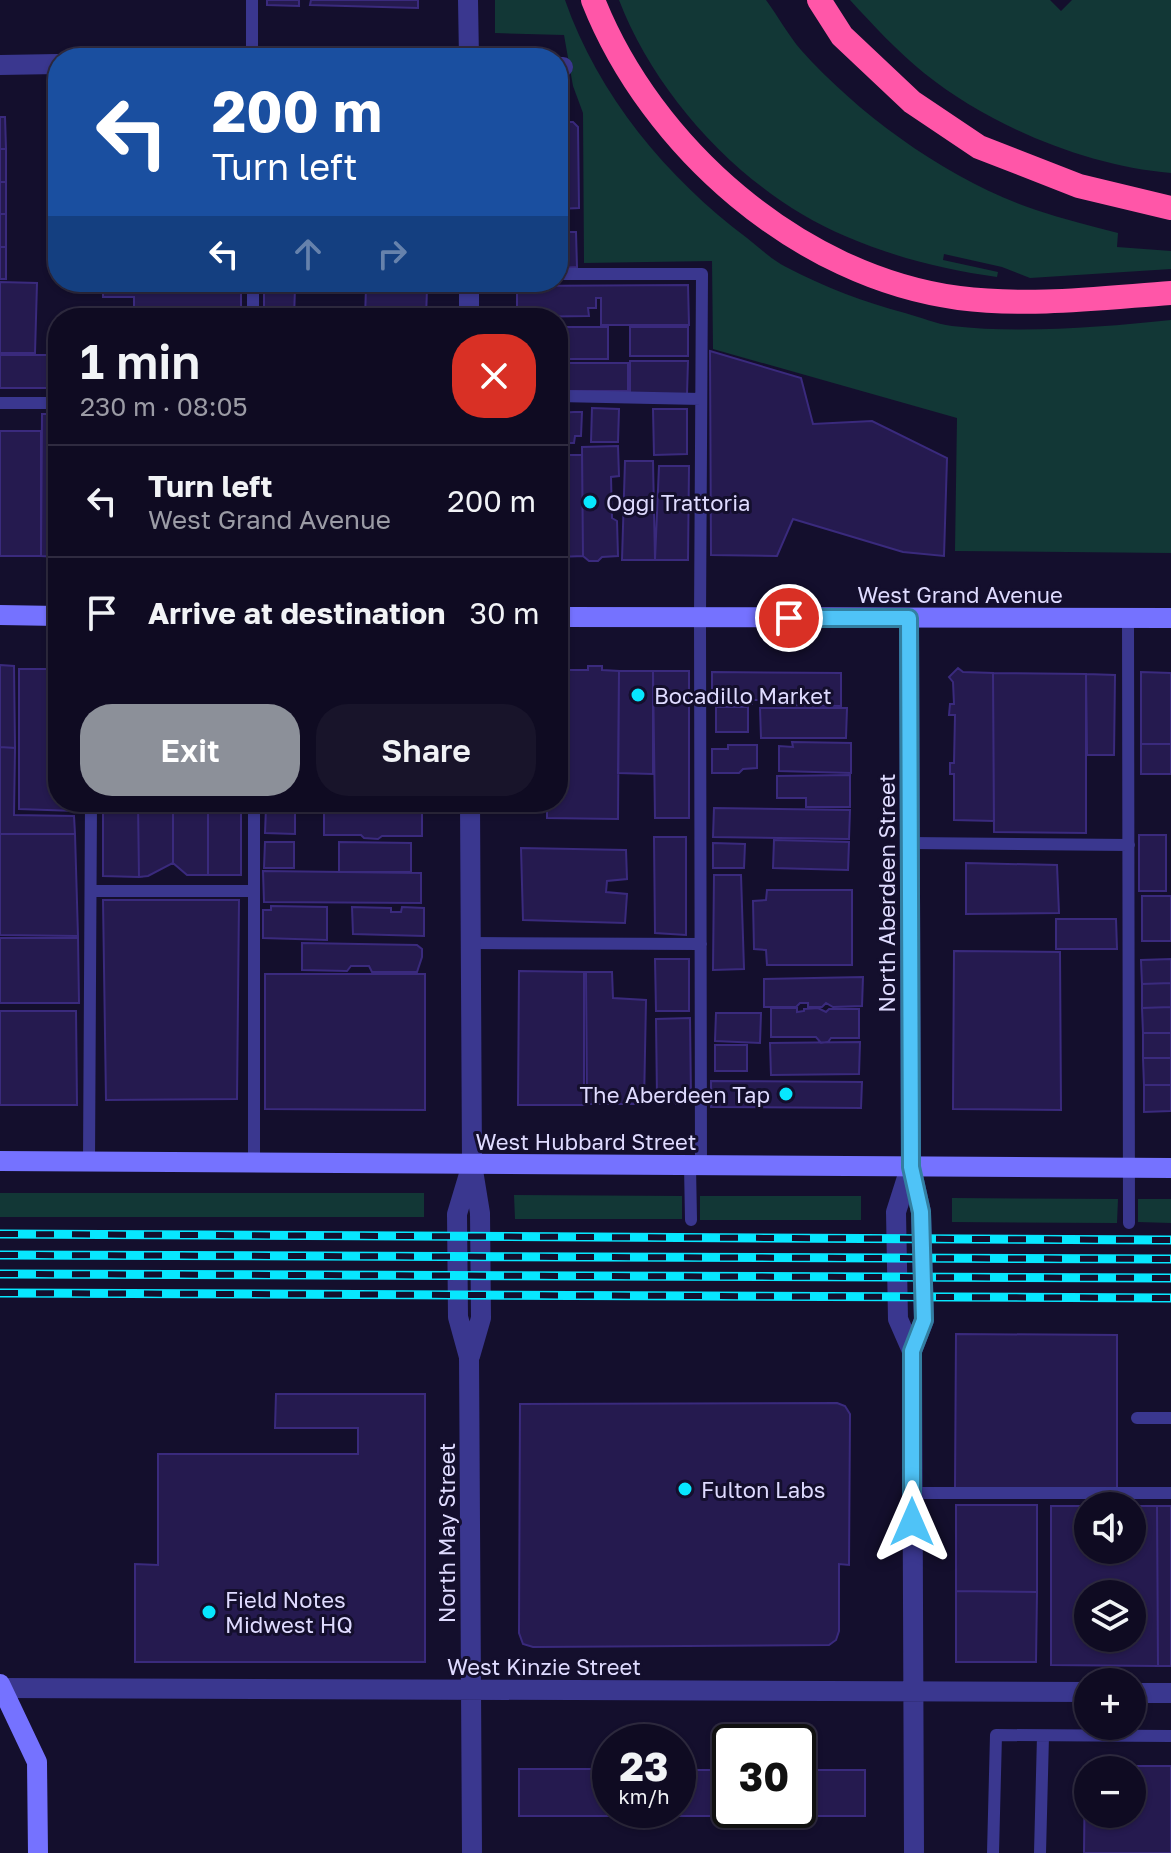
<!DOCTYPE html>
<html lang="en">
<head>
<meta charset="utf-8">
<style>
  :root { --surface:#0f0b22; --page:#18142a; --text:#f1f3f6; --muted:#9b9ba5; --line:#2f2b40; --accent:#8c9099 }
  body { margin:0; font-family:"Golos Text",sans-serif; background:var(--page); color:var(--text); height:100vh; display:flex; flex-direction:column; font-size:30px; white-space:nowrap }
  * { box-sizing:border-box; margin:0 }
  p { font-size:26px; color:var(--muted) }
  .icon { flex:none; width:44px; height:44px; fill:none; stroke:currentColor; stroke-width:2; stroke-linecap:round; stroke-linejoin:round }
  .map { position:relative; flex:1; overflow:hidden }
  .panel { position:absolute; left:48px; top:308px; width:520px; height:504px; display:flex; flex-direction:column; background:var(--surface); border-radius:32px; box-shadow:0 2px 6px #0004,0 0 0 2px var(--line) }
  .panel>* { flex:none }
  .top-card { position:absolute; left:48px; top:48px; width:520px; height:244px; border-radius:32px; box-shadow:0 2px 6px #0004,0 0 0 2px var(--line); background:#1a4fa0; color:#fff; overflow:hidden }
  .fabs { position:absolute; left:1074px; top:1492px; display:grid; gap:16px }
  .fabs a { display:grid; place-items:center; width:72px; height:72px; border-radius:50%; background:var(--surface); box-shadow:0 2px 6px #0004,0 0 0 2px var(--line); font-size:40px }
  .speed { position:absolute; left:592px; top:1724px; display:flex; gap:16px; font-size:40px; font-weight:700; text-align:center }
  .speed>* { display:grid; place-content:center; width:104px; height:104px; border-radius:50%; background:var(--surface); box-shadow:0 2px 6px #0004,0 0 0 2px var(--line); line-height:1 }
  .speed small { font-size:20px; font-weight:400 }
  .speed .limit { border:4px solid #111; border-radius:12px; background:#fff; color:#111 }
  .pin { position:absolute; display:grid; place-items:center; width:68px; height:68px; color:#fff; margin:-34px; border:4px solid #fff; border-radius:50%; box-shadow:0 2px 8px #0007 }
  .me { position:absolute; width:88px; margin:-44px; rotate:0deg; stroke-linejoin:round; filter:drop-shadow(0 0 6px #0008) }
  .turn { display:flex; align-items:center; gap:28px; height:168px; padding:0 32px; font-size:36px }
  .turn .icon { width:104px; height:104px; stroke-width:2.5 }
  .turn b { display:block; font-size:56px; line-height:68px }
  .lanes { display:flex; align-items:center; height:76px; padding:0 32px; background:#0003; justify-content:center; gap:40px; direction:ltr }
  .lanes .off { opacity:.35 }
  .round { display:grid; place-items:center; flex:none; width:84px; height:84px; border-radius:32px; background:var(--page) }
  .overview { display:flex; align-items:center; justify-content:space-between; height:136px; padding:0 32px }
  h1 { font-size:48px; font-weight:600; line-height:60px }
  .action { display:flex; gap:16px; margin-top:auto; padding:16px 32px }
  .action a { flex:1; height:92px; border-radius:32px; background:var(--accent); color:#fff; font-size:32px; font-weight:600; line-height:92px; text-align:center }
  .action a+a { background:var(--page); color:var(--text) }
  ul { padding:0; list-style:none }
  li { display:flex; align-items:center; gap:24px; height:112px; padding:0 32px; border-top:2px solid var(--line) }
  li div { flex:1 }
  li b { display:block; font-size:30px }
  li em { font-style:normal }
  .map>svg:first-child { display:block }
  .green { fill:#123736 }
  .building { fill:#251a4f; stroke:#3a2a7d; stroke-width:2; fill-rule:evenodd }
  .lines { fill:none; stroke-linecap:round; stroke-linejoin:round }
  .lane { stroke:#3a378f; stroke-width:12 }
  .street { stroke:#3a378f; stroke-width:20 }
  .secondary { stroke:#7572ff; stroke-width:20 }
  .highway { stroke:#ff56a8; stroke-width:24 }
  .rail-casing { stroke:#07e7ff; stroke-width:9 }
  .rail { stroke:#140f2d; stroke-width:6; stroke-dasharray:18; stroke-linecap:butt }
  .route-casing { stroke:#337fa1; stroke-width:20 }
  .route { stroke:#4fc3f7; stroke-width:14 }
  .poi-dot { fill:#07e7ff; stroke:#140f2d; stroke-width:3 }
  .labels { text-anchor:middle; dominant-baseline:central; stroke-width:6; stroke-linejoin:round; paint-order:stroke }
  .poi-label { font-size:22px; fill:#dfdbff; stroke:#140f2d; text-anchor:start }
  .street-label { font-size:22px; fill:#dfdbff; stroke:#140f2d }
</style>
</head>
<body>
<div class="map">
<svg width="1171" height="1853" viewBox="0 0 1171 1853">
  <rect width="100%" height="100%" fill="#140f2d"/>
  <path class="green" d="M495,0H565C598,95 667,178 747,238C760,248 772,260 786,267C824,287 864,302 905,313C920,317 936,324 952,326C1020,334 1103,327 1171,320V553L955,551L957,418L713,349L712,261L584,263L583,113L573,86L564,35L495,33Z
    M619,0H766C778,16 788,35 801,50C861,117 950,181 1036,210C1063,219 1091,226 1118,233L1117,247L1171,251V269L1030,278L1002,267L944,254L943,260L998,272L997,277C946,270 893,257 845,236C747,195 657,99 619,0Z
    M850,0H1050L1061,11L1072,0H1171V173C1086,166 990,126 924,73C897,51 873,25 850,0Z
    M0,1193H424V1217H0Z
    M514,1195L682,1196V1219H515Z
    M700,1196H861V1220H700Z
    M952,1198L1118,1199L1117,1223L952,1222Z
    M1138,1199H1171V1223L1138,1222Z"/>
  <path class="building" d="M267,0H299V6L267,5Z
    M311,0H418V8L310,5Z
    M0,117H5L6,149H0Z
    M566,122H573L578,127L579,208L558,209V126Z
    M0,149H6V182H0Z
    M0,182H6V214H0Z
    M0,214H6V247H0Z
    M558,232H576L577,267L558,268Z
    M0,247H6V279H0Z
    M0,282L37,283L35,353H0Z
    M103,282H241V318H134V297H103Z
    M308,282H405V288L308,285Z
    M688,285L689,325H601V298H596V308H588L589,316L517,317V286Z
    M264,287L295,288L294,318H264Z
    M366,288L427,289L426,318L365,317Z
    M558,327H608V359H558Z
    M630,327H688V356H630Z
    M710,351L801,378L813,424L872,421L947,458L944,556L903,552L793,519L777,556L711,555Z
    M0,355H58V388H0Z
    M630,361H688L687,394H630Z
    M558,363H628V391H558Z
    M592,408L619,409L618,442H591Z
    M653,409H687V454L654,455Z
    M574,412H582L581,436H575L574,443H558V413Z
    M42,414H58V557L41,556Z
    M0,431H41V556H0Z
    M618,446L619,476L611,477L612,518L617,521L618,556L602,557L598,561H589L583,556L582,447Z
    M558,455H582L583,556L558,557Z
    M625,461H653L655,560H622Z
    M659,466H689L688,560H655Z
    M0,665L14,666L15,748L0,747Z
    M588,666H602V670L619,671L618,819L547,818V802H558V670H588Z
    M958,668L963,672L993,673L994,821L954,820V774H950V763H954L955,715H949L950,704H954L953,682L949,677Z
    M19,669H58V802H75V811L19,809Z
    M619,671H653V774L618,773Z
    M653,671H689V818H655Z
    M712,672L841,673V706L772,705V700H752V704H712Z
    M1141,672L1171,673V744H1141Z
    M993,673L1086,674V833L994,832Z
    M1086,674L1115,675L1114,755H1087Z
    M716,707H748V732H716Z
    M760,708H847L846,738H761Z
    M792,742L851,743V773L779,771V746L793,747Z
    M1141,744H1171V774H1141Z
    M728,745H757V768L743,769L739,773H712V749H728Z
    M0,747L15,748L14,815L74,816L75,834H0Z
    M850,775V807H806V798H777V776Z
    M103,802H138L139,877L103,876Z
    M138,802H173V863L148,876L139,877Z
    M173,802H208V875H187L173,863Z
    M208,802H241V875H208Z
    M269,802H423V804L269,803Z
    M515,802H547V810H515Z
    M324,806H363V812L380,811V806L422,807V836H382L378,839L364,838L361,835H324Z
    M266,807H295V834L265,833Z
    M714,808L850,810L849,839L713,837Z
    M0,834H75L78,936L0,935Z
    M1139,835H1166V891H1139Z
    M654,837H686V935L655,933Z
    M774,840L849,842L848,870L773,868Z
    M265,842H294V868H264Z
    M339,842L411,843V872H339Z
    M713,843L745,844L744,868H713Z
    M521,848L626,850L627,879L607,881L606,892L627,894L625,923L523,920Z
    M966,863L1057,865L1059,913L966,914Z
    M263,871L421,873V903L264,902Z
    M714,875H741L744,969L713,970Z
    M767,890H852V965H767L766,950L754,949L753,901L766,900Z
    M1142,896H1171V941H1142Z
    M103,900H239L237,1099L106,1100Z
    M271,906L327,907V940L263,938V910H271Z
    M352,907L391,908V912H401L402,907L424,908V936L353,934Z
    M1056,919H1116L1117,949H1056Z
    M0,938H78L79,1003H0Z
    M302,943L417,945L422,949V957L417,972H372L369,966H351L347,971L302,970Z
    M954,951L1060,952L1061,1110L953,1109Z
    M655,959H689V1011H656Z
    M1171,959V983L1142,984L1141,960Z
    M519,971L584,972V1105H518Z
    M586,972H612L613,998L646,1000L644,1104H587Z
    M265,974H425V1110L265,1109Z
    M863,977L862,1006L833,1007L826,1003L822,1007H808V1003H800L796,1007H764V979Z
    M1171,983V1007L1142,1008V984Z
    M1171,1007V1033H1143L1142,1008Z
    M771,1008H797V1012L804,1011V1009L818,1008L826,1012L829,1009H859V1038H831L828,1042L821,1043L816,1037H771Z
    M0,1011H76L77,1105H0Z
    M716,1013H761L760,1043L715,1041Z
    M690,1018L691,1097L684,1104H676L670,1096L657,1097L656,1019Z
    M1143,1033H1171V1058H1143Z
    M860,1042L859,1074L771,1075L770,1043Z
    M715,1045H747V1071H715Z
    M1143,1058H1171V1085H1144Z
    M711,1081L862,1082L861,1108L711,1107Z
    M1144,1085H1171V1111L1144,1112Z
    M956,1334L1117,1335V1489L955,1488Z
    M276,1394H425V1662H135V1564L158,1565V1454H358V1428H275Z
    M837,1403L845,1406L850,1414L849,1565L839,1564V1631L836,1640L829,1645L533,1647L523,1644L519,1633L520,1404Z
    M956,1505H1037V1592L956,1591Z
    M1051,1506H1088V1550H1132V1506H1157L1158,1666L1051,1665ZM1088,1594H1132V1638H1088Z
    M1157,1506H1171V1666H1158Z
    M956,1591L1037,1592L1036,1662H956Z
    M1085,1766H1171V1853H1084ZM1088,1770H1132V1814H1088Z
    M519,1769H610V1810H678V1770H730V1810H798V1770H865V1816H519Z"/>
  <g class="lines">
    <path class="lane" d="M252,58V0
      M558,274H702L700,618L701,1165
      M253,282V318
      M558,396L701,399
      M0,403H58
      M1128,618L1129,1223
      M254,802V1163
      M910,843L1129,845
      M91,891H254
      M471,943L701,944
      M89,1162L91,802
      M690,1166L691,1220
      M1137,1418H1171
      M912,1493H1171
      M993,1853L996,1735L1171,1736
      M1040,1853L1043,1736"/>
    <path class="street" d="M468,0L469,58
      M0,65L58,64
      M558,67H563
      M469,282V318
      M909,618L911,1167L921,1212L924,1320L912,1351L914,1853
      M472,1164L457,1214L458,1317L469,1357L472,1853
      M910,1168L896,1212L898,1319L912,1351
      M470,1356L481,1318L480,1213L472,1164L470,802
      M0,1688L1088,1692
      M1132,1693H1171"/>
    <path class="secondary" d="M0,615L58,616
      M558,617L1171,618
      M0,1161L1171,1168
      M0,1684L37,1762L38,1853"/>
    <path class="highway" d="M593,0C651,147 799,277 959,298C1029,307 1101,298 1171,293
      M819,0L842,36L912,102L979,147L1079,186L1171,208"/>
    <defs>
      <path id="rail" d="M0,1234L1171,1240
        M0,1255L1171,1259
        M0,1274L1171,1278
        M0,1293L1171,1298"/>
    </defs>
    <use href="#rail" class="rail-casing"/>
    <use href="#rail" class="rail"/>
  </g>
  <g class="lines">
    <defs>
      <path id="route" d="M789,618H909L911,1167L921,1212L924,1320L912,1351V1522"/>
    </defs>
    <use href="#route" class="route-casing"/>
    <use href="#route" class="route"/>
  </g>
  <g class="poi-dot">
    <circle cx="590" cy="502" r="8"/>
    <circle cx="638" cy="695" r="8"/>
    <circle cx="786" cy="1094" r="8"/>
    <circle cx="685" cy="1489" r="8"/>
    <circle cx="209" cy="1612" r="8"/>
  </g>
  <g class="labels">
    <g class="poi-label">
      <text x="606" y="502">Oggi Trattoria</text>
      <text x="654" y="695">Bocadillo Market</text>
      <text x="770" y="1094" text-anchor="end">The Aberdeen Tap</text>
      <text x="701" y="1489">Fulton Labs</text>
      <text x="225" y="1599">Field Notes<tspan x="225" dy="25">Midwest HQ</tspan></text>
    </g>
    <g class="street-label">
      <text x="960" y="594">West Grand Avenue</text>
      <text transform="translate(886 893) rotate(-90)">North Aberdeen Street</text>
      <text x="586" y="1141">West Hubbard Street</text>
      <text transform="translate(446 1533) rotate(-90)">North May Street</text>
      <text x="544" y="1666">West Kinzie Street</text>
    </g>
  </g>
</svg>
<div class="fabs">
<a><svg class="icon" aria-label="sound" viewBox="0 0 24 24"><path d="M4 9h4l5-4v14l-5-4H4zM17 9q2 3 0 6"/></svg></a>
<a><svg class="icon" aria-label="layers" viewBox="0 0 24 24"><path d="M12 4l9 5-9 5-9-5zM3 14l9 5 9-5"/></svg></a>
<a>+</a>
<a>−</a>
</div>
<div class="speed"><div>23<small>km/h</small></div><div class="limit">30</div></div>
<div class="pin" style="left:789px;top:618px;background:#d93025"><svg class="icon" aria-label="arrive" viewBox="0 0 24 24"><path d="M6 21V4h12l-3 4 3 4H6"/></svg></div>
<svg class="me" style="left:912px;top:1522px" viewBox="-20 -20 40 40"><path d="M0-17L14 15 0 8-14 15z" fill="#4fc3f7" stroke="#fff" stroke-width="4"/></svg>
<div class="top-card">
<div class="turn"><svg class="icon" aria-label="left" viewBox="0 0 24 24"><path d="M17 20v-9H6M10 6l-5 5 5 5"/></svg><div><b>200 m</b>Turn left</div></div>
<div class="lanes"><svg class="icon" aria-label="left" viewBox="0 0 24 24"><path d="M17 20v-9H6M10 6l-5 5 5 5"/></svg><svg class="icon off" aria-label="ahead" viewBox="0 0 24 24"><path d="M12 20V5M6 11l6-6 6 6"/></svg><svg class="icon off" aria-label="right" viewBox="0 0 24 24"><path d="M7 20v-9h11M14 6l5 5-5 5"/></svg></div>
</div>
<section class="panel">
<div class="overview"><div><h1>1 min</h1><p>230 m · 08:05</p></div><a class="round" style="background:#d93025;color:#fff"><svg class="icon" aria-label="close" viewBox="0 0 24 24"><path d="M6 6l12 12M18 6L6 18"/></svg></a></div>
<ul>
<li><svg class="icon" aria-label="left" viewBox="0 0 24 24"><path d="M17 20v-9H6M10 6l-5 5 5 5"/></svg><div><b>Turn left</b><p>West Grand Avenue</p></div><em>200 m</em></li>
<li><svg class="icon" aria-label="arrive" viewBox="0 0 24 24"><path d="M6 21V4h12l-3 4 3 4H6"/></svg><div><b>Arrive at destination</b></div><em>30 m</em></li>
</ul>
<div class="action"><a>Exit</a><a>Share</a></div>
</section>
</div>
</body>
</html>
